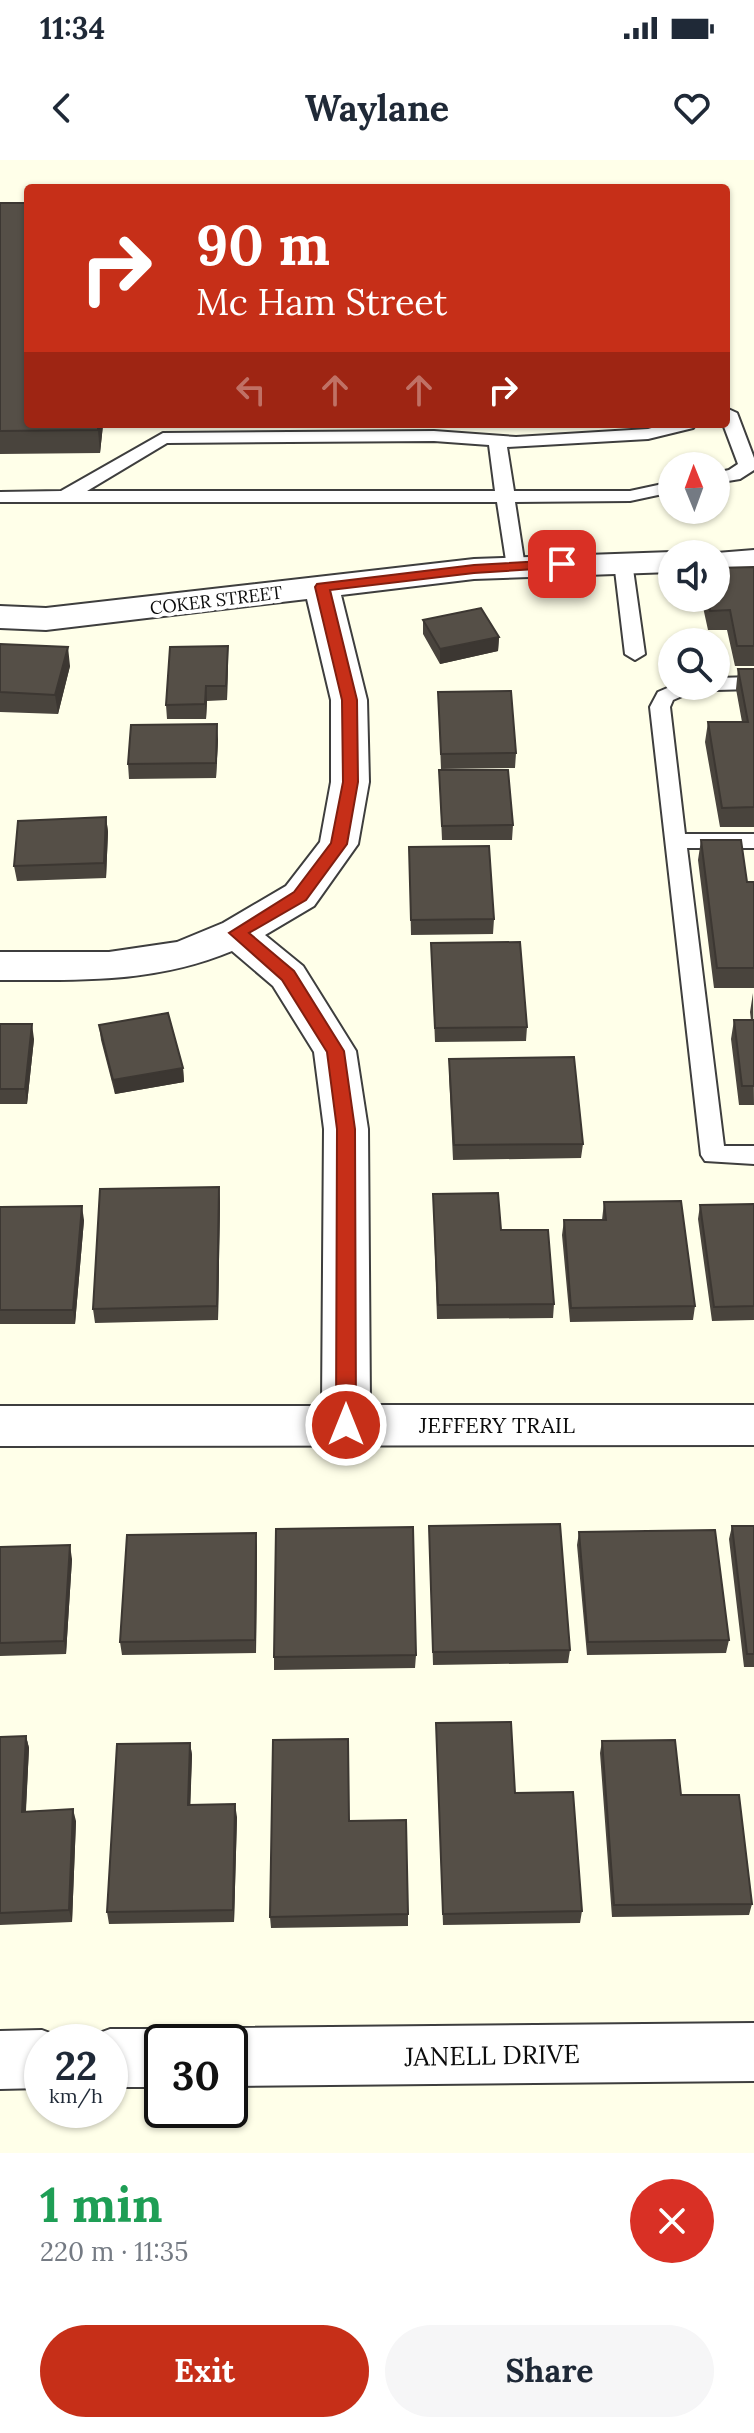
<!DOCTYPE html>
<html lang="en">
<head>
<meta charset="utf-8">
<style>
  :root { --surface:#fff; --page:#f6f6f7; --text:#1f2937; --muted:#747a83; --accent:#c62f18 }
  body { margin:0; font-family:Lora,serif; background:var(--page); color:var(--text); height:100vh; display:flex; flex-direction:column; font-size:30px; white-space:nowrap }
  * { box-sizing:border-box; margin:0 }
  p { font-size:26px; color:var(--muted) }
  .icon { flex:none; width:44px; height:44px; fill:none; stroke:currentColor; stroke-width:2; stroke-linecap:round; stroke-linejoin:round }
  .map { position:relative; height:1993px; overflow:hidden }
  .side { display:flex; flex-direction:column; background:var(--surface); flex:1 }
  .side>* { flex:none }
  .top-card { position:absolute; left:24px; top:24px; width:706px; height:244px; border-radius:8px; box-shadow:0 2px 6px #0004; background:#c62f18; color:#fff; overflow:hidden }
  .needle { width:52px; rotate:359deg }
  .buttons { position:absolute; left:658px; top:292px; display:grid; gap:16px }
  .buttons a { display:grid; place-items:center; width:72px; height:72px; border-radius:50%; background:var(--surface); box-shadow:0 2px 6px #0004; font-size:40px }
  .speed { position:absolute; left:24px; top:1864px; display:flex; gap:16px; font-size:40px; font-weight:700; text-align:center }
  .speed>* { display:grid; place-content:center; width:104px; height:104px; border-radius:50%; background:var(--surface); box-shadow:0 2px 6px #0004; line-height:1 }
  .speed small { font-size:20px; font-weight:400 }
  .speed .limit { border:4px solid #111; border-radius:12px; background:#fff; color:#111 }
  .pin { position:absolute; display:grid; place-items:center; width:68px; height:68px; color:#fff; margin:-34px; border-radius:16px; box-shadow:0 4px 12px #0006 }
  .me { position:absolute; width:88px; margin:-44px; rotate:0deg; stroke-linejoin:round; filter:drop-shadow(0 0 6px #0008) }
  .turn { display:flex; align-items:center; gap:28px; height:168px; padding:0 40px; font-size:36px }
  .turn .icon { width:104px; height:104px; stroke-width:2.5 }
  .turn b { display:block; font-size:56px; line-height:68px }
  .lanes { display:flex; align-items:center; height:76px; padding:0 40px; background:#0003; justify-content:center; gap:40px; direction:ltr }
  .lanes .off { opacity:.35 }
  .round { display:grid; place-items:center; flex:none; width:84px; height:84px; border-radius:42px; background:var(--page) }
  .head { display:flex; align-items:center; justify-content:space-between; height:136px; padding:0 40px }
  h1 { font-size:48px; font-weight:700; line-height:60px; color:#1e9e55 }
  .action { display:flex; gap:16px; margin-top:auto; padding:16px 40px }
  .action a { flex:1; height:92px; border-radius:48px; background:var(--accent); color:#fff; font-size:32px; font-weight:700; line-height:92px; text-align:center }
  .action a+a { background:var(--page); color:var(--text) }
  .status { display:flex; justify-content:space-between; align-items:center; height:56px; padding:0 40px; background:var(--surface); direction:ltr }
  .status svg { height:22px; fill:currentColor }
  header { display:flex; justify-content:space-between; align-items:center; height:104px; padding:0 40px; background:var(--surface); font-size:36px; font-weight:700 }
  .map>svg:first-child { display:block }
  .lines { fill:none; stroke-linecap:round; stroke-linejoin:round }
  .lane-casing { stroke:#3e3e3e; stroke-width:4 }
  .street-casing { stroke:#3e3e3e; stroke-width:4 }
  .lane { fill:#fff; fill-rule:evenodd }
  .street { fill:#fff; fill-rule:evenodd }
  .wall { fill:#49443d }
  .shaded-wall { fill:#3c3732 }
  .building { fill:#554f47; stroke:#3c3732; stroke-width:2 }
  .route { fill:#c62f18; stroke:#811f10; stroke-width:2 }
  .labels { text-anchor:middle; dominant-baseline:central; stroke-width:8; stroke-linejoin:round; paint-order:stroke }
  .far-street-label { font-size:18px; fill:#0b0b0b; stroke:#fff }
  .street-label { font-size:22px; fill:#0b0b0b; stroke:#fff }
  .near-street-label { font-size:26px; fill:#0b0b0b; stroke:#fff }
</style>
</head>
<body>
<div class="status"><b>11:34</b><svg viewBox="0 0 49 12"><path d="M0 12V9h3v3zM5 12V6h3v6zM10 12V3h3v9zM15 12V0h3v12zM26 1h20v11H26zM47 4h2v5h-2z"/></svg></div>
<header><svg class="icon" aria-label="back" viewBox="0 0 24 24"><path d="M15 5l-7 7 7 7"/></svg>Waylane<svg class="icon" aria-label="heart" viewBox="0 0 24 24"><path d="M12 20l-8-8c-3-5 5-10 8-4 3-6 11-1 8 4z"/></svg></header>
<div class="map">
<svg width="754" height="1993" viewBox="0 0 754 1993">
  <rect width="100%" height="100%" fill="#ffffe9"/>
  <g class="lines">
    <defs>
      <path id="lane" d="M726,248L737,253L754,298V310L740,319L716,323V313L729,310L738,304L723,264H726Z
        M666,264H696L693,268L648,279L507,287L514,331H630L672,322V332L630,341L515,342L525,407L516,413L507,407L497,342H0V332L61,331L163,273L434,271L516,277L648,269ZM434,281L489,285L495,331H87L167,283Z
        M623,396L632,402L645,494L635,500L625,494L614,402Z
        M754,517V529L716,530L707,526H716V518Z
        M672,526H699L696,530L673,540L670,547L685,674H754V688H687L724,986H754V1004L705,1001L701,995L650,547L658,532Z"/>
      <path id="street" d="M754,390V410L716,411V394H704Z
        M672,392L681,394H672V412L474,419L341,435L367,540L369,622L358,684L314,746L265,775L303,806L356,891L368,969L370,1245H754V1285L0,1286V1246H322L324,969L314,892L273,826L232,791C155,823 82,820 0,820V792H109L177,782L223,763L286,726L320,682L331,622V540L307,439L46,470L0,468V446L46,448L474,399Z
        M754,1863V1921L230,1926V1882H207L209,1876L230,1868Z
        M110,1869H162L183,1877L185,1882H162V1927H110V1882H87L89,1877Z
        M42,1870L63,1878L64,1882H42V1928L0,1929V1871Z"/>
    </defs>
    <use href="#lane" class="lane-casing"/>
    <use href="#street" class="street-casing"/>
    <use href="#lane" class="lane"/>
    <use href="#street" class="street"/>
  </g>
  <path class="wall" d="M0,43L28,264H151L103,265L100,293L0,294Z
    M754,407V506H735L727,470H708L701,438H716Z
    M423,460L499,477L498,491L440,504L423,474Z
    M0,484L70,506L58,554L0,552Z
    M228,486V501L227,540L207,541L206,559H167L166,545Z
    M738,509H754V667H720L705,582L708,562H742L736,529Z
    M438,532L516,593L515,608L441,609Z
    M218,579L216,618L129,619L128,604Z
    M439,610L513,665L512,680H442Z
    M106,657L108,672L106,718L17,721L14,706Z
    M701,680L747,722H754V828H714L698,700Z
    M409,687L494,759L493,774L411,775Z
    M431,783L527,867L526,881L435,882Z
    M753,833L754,945H739L731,879L734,860H751L750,852Z
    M0,864L34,879L27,944H0Z
    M99,865L183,908L184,922L115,934L101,880Z
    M449,899L583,984L581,998L453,1000L449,914Z
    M219,1027L220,1042L218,1160L95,1163L93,1149Z
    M433,1034L501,1070L554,1144L553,1158L437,1159Z
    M604,1042L695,1146L693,1160L570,1162L562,1075L564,1060H602Z
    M754,1044V1160L712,1161L698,1059L700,1045Z
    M0,1047L84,1060L75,1164H0Z
    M429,1366L570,1490L568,1503L433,1505Z
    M732,1366H754V1507H744L729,1379Z
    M579,1372L729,1480L726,1493L587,1495L577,1385Z
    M257,1386L256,1493L122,1495L120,1482Z
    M0,1387L72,1399L66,1494L0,1496Z
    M416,1495L415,1508L274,1510V1497Z
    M436,1563L515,1633L582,1751L580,1763L443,1765Z
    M26,1576L29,1588L26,1651L76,1661L72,1762L0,1765V1577Z
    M602,1581L681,1635L752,1744L749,1755L612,1757L600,1593Z
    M190,1583L192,1595L190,1645L237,1657L234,1762L109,1764L107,1752Z
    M349,1661L408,1754V1766L271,1768L270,1757Z"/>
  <path class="shaded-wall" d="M98,264H102L103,265L100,293L98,270Z
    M499,477L498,491L440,504V489Z
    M228,486V501L227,540L226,526Z
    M68,487L70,506L58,554L55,535Z
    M206,526L207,541L206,559L205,544Z
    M217,564L218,579L216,618V603Z
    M106,657L108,672L106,718L104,703Z
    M32,864L34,879L27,944L25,929Z
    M183,908L184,922L115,934L113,920Z
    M219,1027L220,1042L218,1160L217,1146Z
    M82,1046L84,1060L75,1164L73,1150Z
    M256,1373L257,1386L256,1493L255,1480Z
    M70,1385L72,1399L66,1494L64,1481Z
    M26,1576L29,1588L25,1664L22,1652Z
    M190,1583L192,1595L190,1657L188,1645Z
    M235,1644L237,1657L234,1762L233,1750Z
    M73,1649L76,1661L72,1762L69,1750Z"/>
  <path class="building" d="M0,43H28V264H98V270L0,271Z
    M754,407V486H737L730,450L710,451L708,438H716V408Z
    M481,448L499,477L440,489L423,460Z
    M0,484L68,487L55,535L0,532Z
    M228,486L226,526H206L205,544L166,545L170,487Z
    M738,509H754V647L722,648L708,562H748Z
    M511,531L516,593L441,594L438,532Z
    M217,564L216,603L128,604L131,565Z
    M439,610H508L513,665L442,666Z
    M106,657L104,703L14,706L18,661Z
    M701,680H741L747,722H754V808H717Z
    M489,686L494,759L411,760L409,687Z
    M520,782L527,867L435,868L431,783Z
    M168,853L183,908L113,920L99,865Z
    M734,860H754V926H742Z
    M0,864H32L25,929H0Z
    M574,897L583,984L454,985L449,899Z
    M219,1027L217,1146L93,1149L100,1029Z
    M498,1033L501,1070H548L554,1144L438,1145L433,1034Z
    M681,1041L695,1146L571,1148L564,1060H606L604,1042Z
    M754,1044V1146L714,1147L700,1045Z
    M82,1046L73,1150H0V1047Z
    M560,1364L570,1490L433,1492L429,1366Z
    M732,1366H754V1494H747Z
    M413,1367L416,1495L274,1497L276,1369Z
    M715,1370L729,1480L588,1482L579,1372Z
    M256,1373L255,1480L120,1482L127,1375Z
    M70,1385L64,1481L0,1483V1387Z
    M511,1562L515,1633L573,1632L582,1751L443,1754L436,1563Z
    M26,1576L22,1652L73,1649L69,1750L0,1753V1577Z
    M348,1579L349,1661L406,1660L408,1754L270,1757L273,1580Z
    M675,1580L681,1635H739L752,1744L614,1745L602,1581Z
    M190,1583L188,1645L235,1644L233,1750L107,1752L117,1584Z"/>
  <path class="route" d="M562,400L570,404L567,407L474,413L330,430L357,540L358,622L347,684L306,740L249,773L294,811L344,891L355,969L356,1265L353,1271L346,1274L339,1271L336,1265L337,969L327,892L282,820L229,773L294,732L331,683L343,622L342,540L315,427L317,424L474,405Z"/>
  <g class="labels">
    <g class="far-street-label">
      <text transform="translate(216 440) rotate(-7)">COKER STREET</text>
    </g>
    <g class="street-label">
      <text x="497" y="1265">JEFFERY TRAIL</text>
    </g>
    <g class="near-street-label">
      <text transform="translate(492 1895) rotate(-1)">JANELL DRIVE</text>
    </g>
  </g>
</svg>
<div class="buttons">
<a><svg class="needle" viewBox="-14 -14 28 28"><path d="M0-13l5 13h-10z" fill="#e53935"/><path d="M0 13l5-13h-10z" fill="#747a83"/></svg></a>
<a><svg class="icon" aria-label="sound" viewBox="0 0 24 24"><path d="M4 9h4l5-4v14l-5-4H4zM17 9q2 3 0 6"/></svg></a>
<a><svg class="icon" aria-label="search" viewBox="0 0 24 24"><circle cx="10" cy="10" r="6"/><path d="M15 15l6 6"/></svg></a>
</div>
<div class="speed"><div>22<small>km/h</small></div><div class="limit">30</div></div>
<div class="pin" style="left:562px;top:404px;background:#d93025"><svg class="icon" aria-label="arrive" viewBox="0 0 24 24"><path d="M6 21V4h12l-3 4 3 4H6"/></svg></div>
<svg class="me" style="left:346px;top:1265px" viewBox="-20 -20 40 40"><circle r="17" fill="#c62f18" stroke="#fff" stroke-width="3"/><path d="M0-11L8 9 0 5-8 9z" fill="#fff"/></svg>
<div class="top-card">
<div class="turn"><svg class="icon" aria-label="right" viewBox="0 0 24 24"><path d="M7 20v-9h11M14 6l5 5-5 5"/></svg><div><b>90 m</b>Mc Ham Street</div></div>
<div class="lanes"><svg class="icon off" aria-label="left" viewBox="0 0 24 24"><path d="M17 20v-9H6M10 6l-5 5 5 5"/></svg><svg class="icon off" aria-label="ahead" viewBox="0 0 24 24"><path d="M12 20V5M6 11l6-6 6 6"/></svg><svg class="icon off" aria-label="ahead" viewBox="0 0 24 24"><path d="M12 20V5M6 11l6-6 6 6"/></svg><svg class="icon" aria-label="right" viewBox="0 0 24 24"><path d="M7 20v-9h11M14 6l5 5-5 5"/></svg></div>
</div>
</div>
<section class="side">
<div class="head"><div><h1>1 min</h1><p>220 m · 11:35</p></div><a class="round" style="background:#d93025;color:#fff"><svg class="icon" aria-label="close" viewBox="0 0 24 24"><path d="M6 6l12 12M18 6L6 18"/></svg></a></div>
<div class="action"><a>Exit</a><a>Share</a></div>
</section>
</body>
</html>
